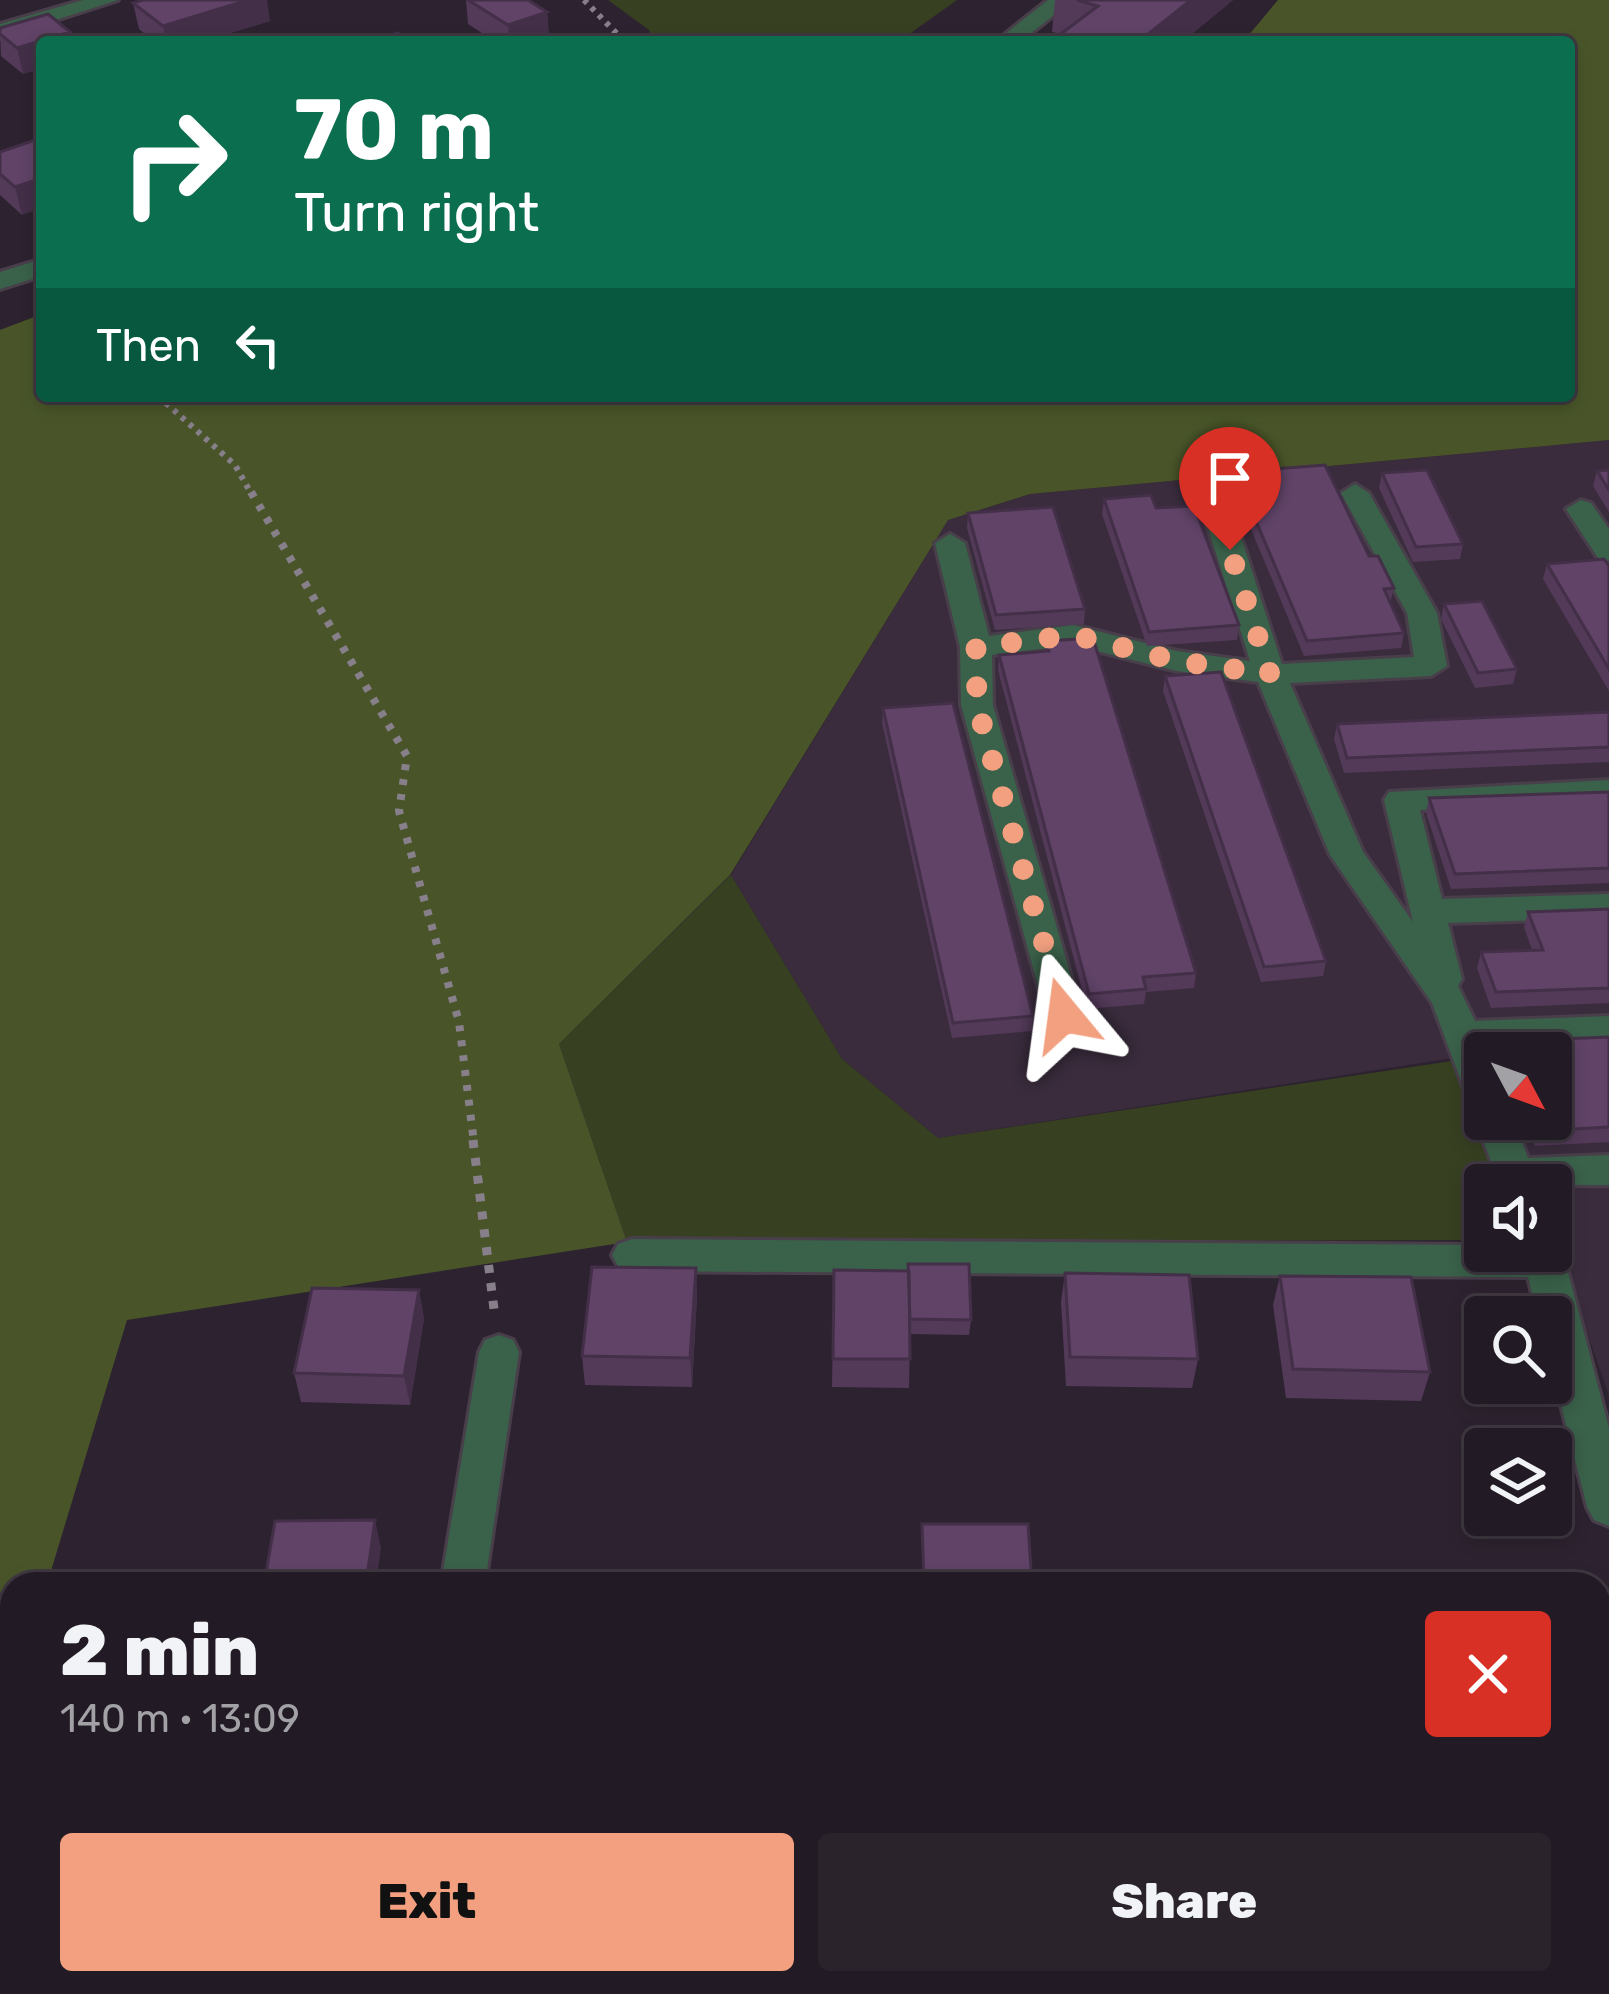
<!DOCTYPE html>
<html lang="en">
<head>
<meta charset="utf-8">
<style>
  :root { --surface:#221a24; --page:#2a232c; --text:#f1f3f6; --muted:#a2a1a6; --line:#3f3841; --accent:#f2a07f }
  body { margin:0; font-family:Rubik,sans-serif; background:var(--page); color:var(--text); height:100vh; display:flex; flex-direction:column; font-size:45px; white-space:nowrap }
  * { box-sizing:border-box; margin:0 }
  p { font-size:39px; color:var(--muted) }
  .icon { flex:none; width:66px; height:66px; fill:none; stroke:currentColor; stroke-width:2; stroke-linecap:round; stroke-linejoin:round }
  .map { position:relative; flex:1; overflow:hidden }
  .side { position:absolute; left:0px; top:1572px; width:1611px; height:423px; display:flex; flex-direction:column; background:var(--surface); border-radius:36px 36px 0 0; box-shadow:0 6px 18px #0003,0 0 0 3px var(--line) }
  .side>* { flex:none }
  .hud { position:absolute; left:36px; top:36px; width:1539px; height:366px; border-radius:12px; box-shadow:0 6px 18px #0003,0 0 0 3px var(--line); background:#0b6e4f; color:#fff; overflow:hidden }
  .needle { width:78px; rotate:131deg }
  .tools { position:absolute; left:1464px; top:1032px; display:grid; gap:24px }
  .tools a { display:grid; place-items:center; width:108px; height:108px; border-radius:12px; background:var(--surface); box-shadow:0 6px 18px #0003,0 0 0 3px var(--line); font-size:60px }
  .pin { position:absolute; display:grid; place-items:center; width:102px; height:102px; color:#fff; margin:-123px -51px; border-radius:50% 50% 50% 0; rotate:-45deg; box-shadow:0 0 12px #0007 }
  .pin .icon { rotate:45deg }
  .me { position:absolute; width:132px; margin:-66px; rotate:344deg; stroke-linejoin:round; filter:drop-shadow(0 0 9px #0008) }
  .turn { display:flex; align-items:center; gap:42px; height:252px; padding:0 60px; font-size:54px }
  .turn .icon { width:156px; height:156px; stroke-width:2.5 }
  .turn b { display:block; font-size:84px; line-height:102px }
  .then { display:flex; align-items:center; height:114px; padding:0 60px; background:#0003; gap:24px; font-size:45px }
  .round { display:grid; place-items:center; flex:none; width:126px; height:126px; border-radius:12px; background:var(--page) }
  .overview { display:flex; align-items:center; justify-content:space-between; height:204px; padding:0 60px }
  h1 { font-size:72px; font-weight:800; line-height:90px }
  .cta { display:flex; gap:24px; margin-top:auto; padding:24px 60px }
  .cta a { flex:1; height:138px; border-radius:12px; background:var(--accent); color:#111; font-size:48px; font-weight:800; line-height:138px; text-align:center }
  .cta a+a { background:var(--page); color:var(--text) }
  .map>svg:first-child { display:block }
  .built { fill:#3a2c3d }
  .green { fill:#384022 }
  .forest { fill:#495529 }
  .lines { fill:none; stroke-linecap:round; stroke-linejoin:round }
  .minor-casing { stroke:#483f4b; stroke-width:6 }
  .path-far2 { stroke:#877f8a; stroke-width:6; stroke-dasharray:4.5 6; stroke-linecap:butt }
  .path-far1 { stroke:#877f8a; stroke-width:8; stroke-dasharray:6 9; stroke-linecap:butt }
  .path { stroke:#877f8a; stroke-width:9; stroke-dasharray:8 10; stroke-linecap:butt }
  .minor { fill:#3a614a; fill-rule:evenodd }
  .wall { fill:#533a59 }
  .shaded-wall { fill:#432f48 }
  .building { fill:#604367; stroke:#432f48; stroke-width:3 }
  .route { stroke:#f2a07f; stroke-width:21; stroke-dasharray:0 37.8 }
</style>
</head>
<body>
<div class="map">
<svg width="1609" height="1994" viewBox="0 0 1609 1994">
  <rect width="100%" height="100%" fill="#2d2330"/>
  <path class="built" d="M1609,440V1395L1551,1231V1185H1535L1511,1119H1551V1053H1485L938,1138L842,1059L731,875L948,520L1030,494Z"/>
  <path class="green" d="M608,0H957L898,42H652L649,30Z
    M731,875L842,1059L938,1138L1452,1061L1501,1185H1485V1240L627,1242L559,1044Z"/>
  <path class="forest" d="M1278,0H1609V440L1030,494L948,520L730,875L559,1044L627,1242L127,1320L47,1584H12V1699L0,1738V330L42,314V396H1569V42H1243Z"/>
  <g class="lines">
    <defs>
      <path id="minor" d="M83,0H118L0,38V24Z
        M1048,0H1073L1020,42H995Z
        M42,259V276L0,289V272Z
        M1355,484L1369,493L1437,613L1447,666L1431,676L1290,683L1363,852L1413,922L1384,800L1389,792L1609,780V802L1420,810L1442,899L1609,894V918L1448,923L1462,979L1458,986L1475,1021L1609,1016V1042L1486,1047L1485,1053V1119H1513L1528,1158L1609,1155V1185H1500L1475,1119L1484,1108L1472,1104L1466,1094L1432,1003L1330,855L1258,682L1177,671L1073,645L992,655L993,705L1082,1015L1077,1024L1064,1028L1051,1024L1046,1015L961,705L960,647L935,543L950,534L965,543L989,636L1073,625L1177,651L1250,661L1202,509L1217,500L1232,509L1282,664L1414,657L1407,613L1341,493Z
        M1581,500L1591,503L1609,529V561L1598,558L1566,509Z
        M632,1239L1485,1245V1251H1551V1239L1565,1261L1609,1428V1526L1594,1520L1587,1507L1551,1366V1317H1538L1528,1277L632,1271L618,1266L612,1255L618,1244Z
        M499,1335L513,1340L519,1352L485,1584H441L479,1352L485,1340Z
        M1599,1854H1609V1900H1599Z
        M376,1983H426L425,1994H375Z"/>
    </defs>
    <use href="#minor" class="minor-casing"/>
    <path class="path-far2" d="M584,0L625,42
      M158,396L235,465L252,495"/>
    <path class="path-far1" d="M251,492L407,756L399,811L459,1022L474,1143"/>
    <path class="path" d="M473,1140L494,1309"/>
    <use href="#minor" class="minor"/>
  </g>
  <path class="wall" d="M466,0H528L547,12L549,38L537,42H496L468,24Z
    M1055,0H1233L1182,42H1050L1061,34L1052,32Z
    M133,3L270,21L200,42H155L139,29Z
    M0,28L70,32L72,42H42L23,74L1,56Z
    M42,146L22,215L0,195V152Z
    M1609,470V512L1593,486L1597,471Z
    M1235,472L1369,556L1394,588L1390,603L1404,633L1401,648L1304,656L1233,486Z
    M1382,473L1463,544L1460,559L1413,562L1379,488Z
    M1104,499L1156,508L1239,625L1237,640L1147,646L1102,514Z
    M968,513L1085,609L1084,624L995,630L967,528Z
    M1547,564L1609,566V691L1543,579Z
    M1444,604L1517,669L1513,684L1475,688L1441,619Z
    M1047,641L1196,973L1194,988L1146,992L1144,1004L1087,1009L998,670L999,655L1046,651Z
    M1165,676L1326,961L1323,976L1261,982L1163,691Z
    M883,708L1033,1016L1032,1031L952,1038L882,723Z
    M1609,712V762L1344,773L1334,739L1337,724Z
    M1609,792V883L1451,889L1426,813L1429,798Z
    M1609,909V1003L1491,1008L1477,968L1481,952L1532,950L1524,927L1528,912Z
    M1609,1037V1142L1535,1146L1526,1119H1551V1053H1506L1509,1041Z
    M696,1268L697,1297L692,1387L585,1385L582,1356Z
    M834,1270L908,1271L971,1320L969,1335L910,1334L909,1388L832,1387Z
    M1065,1273L1198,1359L1192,1388L1066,1386L1061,1302Z
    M1280,1276L1430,1372L1421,1401L1286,1398L1273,1305Z
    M419,1290L424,1319L410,1405L301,1402L294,1373Z
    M1400,1983H1560L1562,1994H1396Z"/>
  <path class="shaded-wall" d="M248,0H267L270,21L200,42H166L163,26Z
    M1191,0H1233L1182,42H1138Z
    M547,12L549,38L537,42H509L508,25Z
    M70,32L72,42H42V69L23,74L17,48Z
    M42,178V208L22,215L15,187Z
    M696,1268L697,1297L692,1387L690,1358Z
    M419,1290L424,1319L410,1405L404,1376Z
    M375,1520L381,1548L376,1584H366Z"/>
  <path class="building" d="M143,0H248L163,26L133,3Z
    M468,0H528L547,12L508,25Z
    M1077,0H1191L1138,42H1050L1098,6Z
    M48,14L70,32L17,48L0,34V28Z
    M398,33L412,42H369Z
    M35,140L42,146V178L15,187L0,174V152Z
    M1325,465L1369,556H1378L1394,588L1384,589L1404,633L1307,641L1235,472Z
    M1427,470L1463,544L1416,547L1382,473Z
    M1609,470V490L1597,471Z
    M1151,495L1156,508L1194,506L1239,625L1149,632L1104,499Z
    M1053,507L1085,609L996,615L968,513Z
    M1604,559L1609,566V669L1547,564Z
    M1482,601L1517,669L1478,673L1444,604Z
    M1093,638L1196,973L1143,977L1146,989L1089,994L999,655L1049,651L1047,641Z
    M1221,672L1326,961L1264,967L1165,676Z
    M953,703L1033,1016L953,1023L883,708Z
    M1609,712V747L1347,758L1337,724Z
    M1609,792V868L1455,874L1429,798Z
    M1609,909V988L1496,992L1481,952L1543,950L1528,912Z
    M1609,1037V1127L1540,1131L1536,1119H1551V1053H1514L1509,1041Z
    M908,1264H969L971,1320L910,1319Z
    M592,1267L696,1268L690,1358L582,1356Z
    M834,1270L909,1271L910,1359H833Z
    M1065,1273L1189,1275L1198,1359L1070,1357Z
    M1280,1276L1411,1277L1430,1372L1293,1369Z
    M312,1288L419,1290L404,1376L294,1373Z
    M375,1520L366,1584H264L275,1521Z
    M922,1524H1028L1032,1584H924Z
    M536,1983H973L974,1994H535Z
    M1408,1983H1560L1562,1994H1410Z"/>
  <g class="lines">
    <path class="route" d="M1064,1015L977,705L976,647L1073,635L1177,661L1270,674L1230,550"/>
  </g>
</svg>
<div class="tools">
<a><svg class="needle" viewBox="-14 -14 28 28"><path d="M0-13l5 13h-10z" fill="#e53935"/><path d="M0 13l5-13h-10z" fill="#a2a1a6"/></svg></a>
<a><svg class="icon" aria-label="sound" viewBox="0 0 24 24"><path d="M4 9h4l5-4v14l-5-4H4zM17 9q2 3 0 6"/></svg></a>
<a><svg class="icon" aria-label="search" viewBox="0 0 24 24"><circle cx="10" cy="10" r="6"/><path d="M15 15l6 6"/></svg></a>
<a><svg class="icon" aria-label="layers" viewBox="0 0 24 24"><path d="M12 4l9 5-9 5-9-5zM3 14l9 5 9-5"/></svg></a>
</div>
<div class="pin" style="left:1230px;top:550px;background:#d93025"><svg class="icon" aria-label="arrive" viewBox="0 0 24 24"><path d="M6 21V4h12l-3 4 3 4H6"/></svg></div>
<svg class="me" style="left:1064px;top:1015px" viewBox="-20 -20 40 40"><path d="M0-17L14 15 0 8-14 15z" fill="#f2a07f" stroke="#fff" stroke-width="4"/></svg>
<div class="hud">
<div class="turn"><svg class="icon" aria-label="right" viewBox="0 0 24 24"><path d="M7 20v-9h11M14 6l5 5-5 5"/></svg><div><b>70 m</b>Turn right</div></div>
<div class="then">Then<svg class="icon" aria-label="left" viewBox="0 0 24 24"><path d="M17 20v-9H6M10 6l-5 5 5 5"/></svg></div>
</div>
<section class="side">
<div class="overview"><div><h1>2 min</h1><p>140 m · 13:09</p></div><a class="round" style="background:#d93025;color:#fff"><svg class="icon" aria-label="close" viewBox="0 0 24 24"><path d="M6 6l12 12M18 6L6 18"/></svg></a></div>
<div class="cta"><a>Exit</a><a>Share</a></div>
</section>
</div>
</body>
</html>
